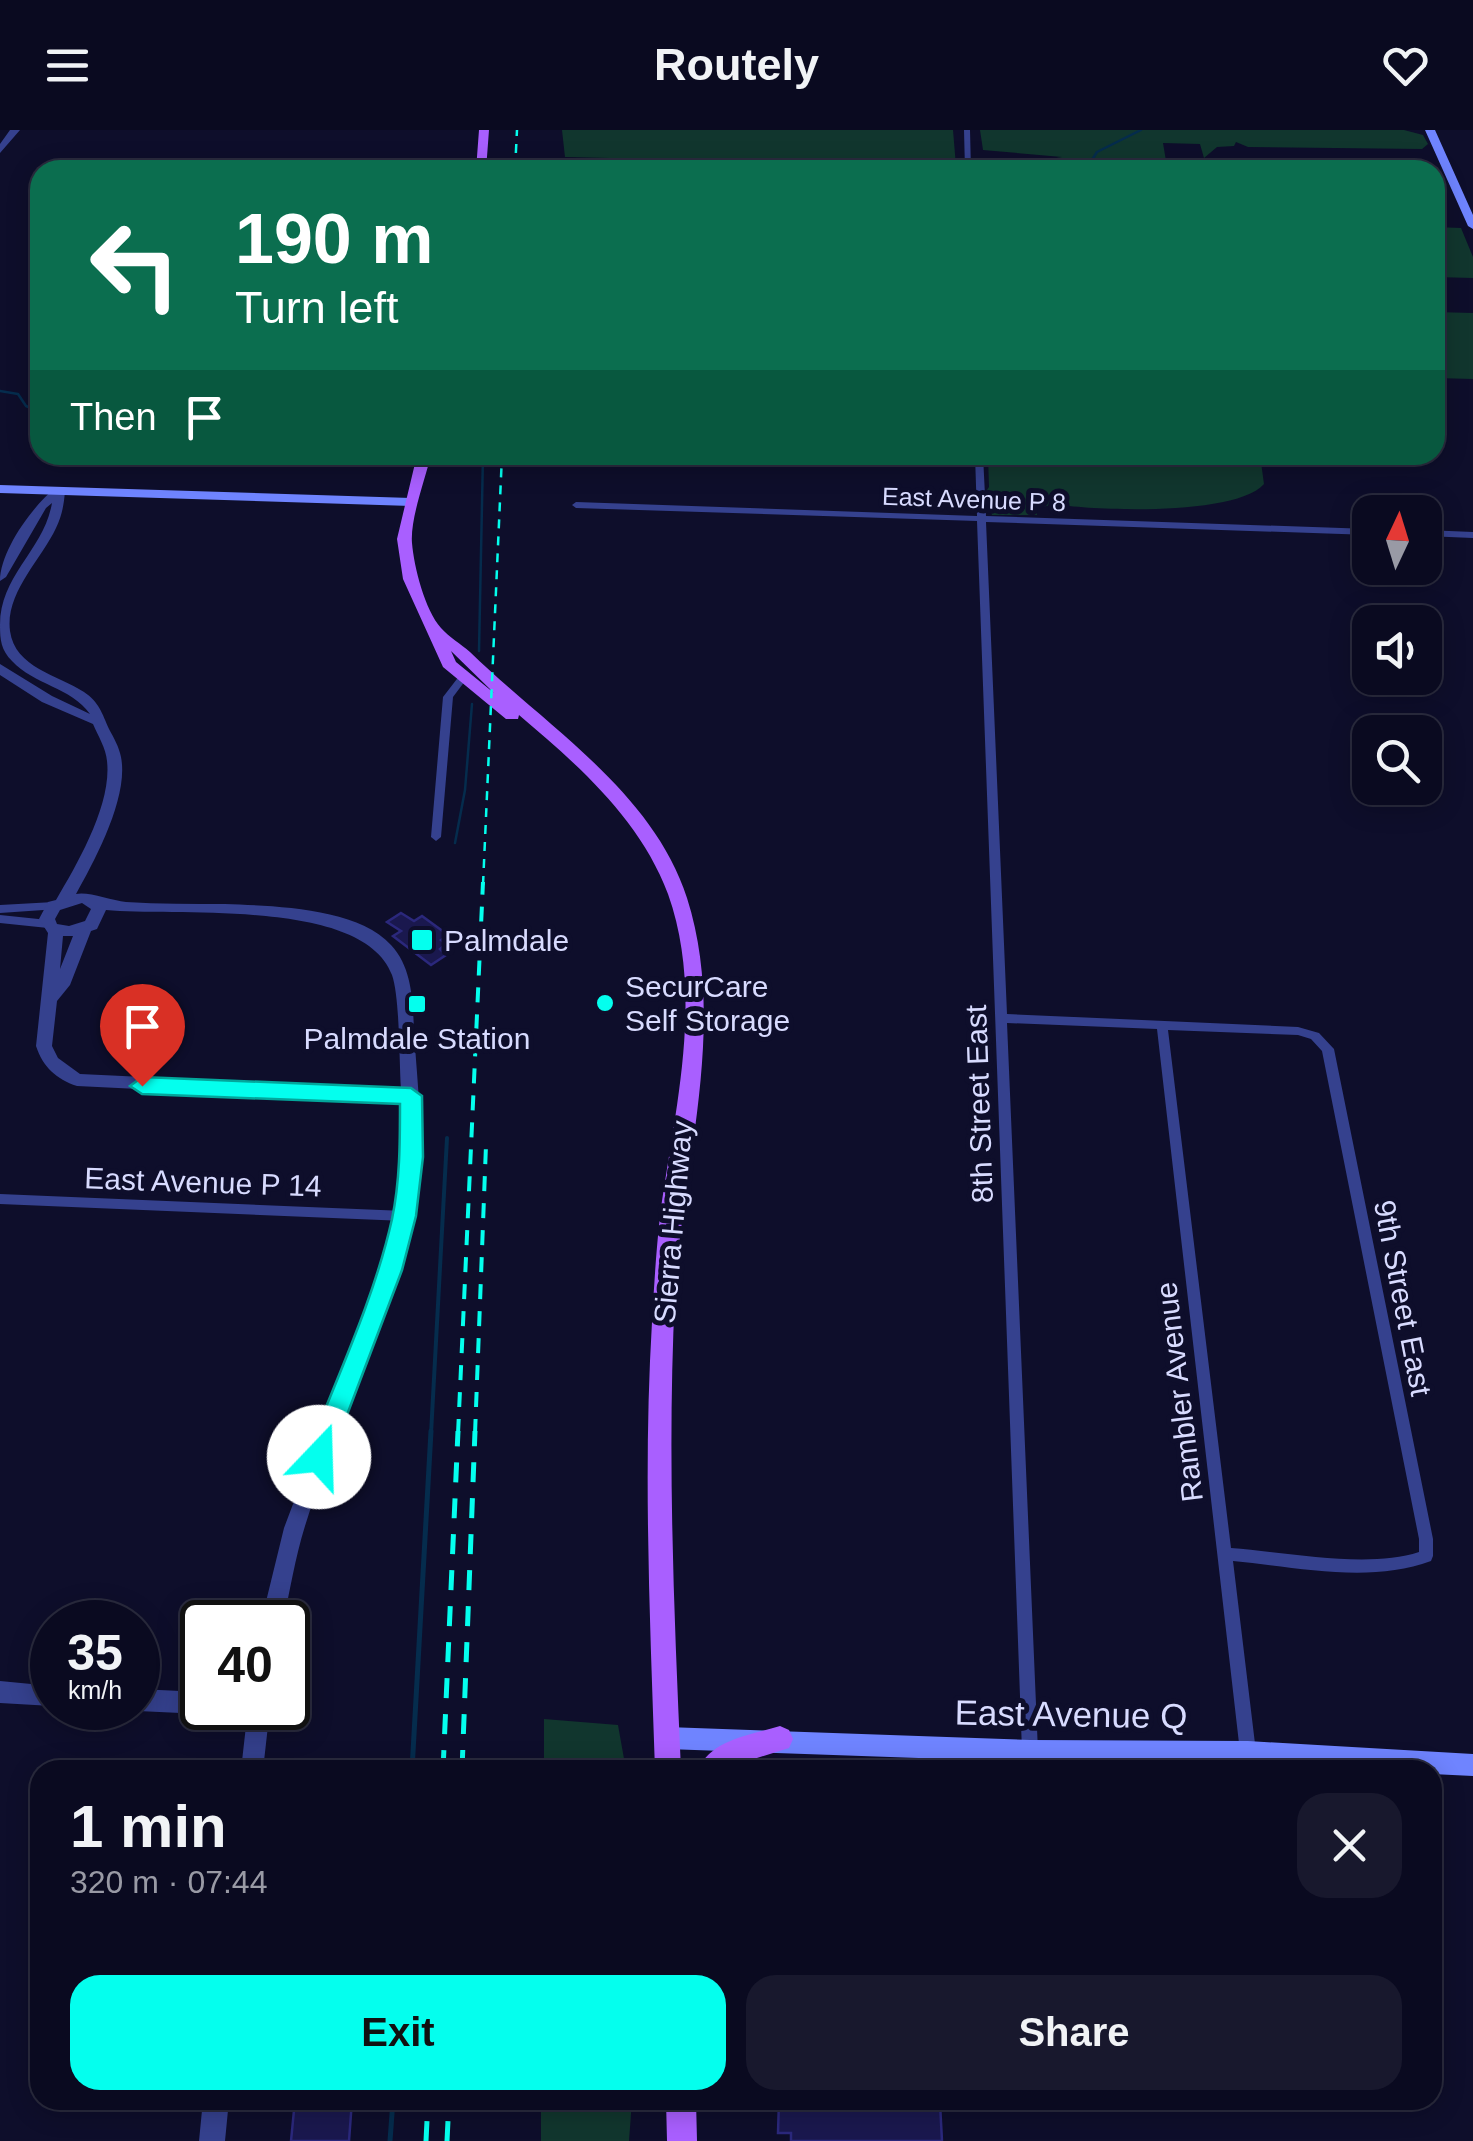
<!DOCTYPE html>
<html lang="en">
<head>
<meta charset="utf-8">
<style>
  :root { --surface:#0a0a20; --page:#18182d; --text:#f1f3f6; --muted:#999aa5; --line:#2a2b3e; --accent:#04ffee }
  body { margin:0; font-family:Helvetica,sans-serif; background:var(--page); color:var(--text); height:100vh; display:flex; flex-direction:column; font-size:38px; white-space:nowrap }
  * { box-sizing:border-box; margin:0 }
  p { font-size:32px; color:var(--muted) }
  .icon { flex:none; width:55px; height:55px; fill:none; stroke:currentColor; stroke-width:2; stroke-linecap:round; stroke-linejoin:round }
  .map { position:relative; flex:1; overflow:hidden }
  .drawer { position:absolute; left:30px; top:1630px; width:1412px; height:350px; display:flex; flex-direction:column; background:var(--surface); border-radius:30px; box-shadow:0 5px 25px #0003,0 0 0 2px var(--line) }
  .drawer>* { flex:none }
  .banner { position:absolute; left:30px; top:30px; width:1415px; height:305px; border-radius:30px; box-shadow:0 5px 25px #0003,0 0 0 2px var(--line); background:#0b6e4f; color:#fff; overflow:hidden }
  .needle { width:65px; rotate:4deg }
  .buttons { position:absolute; left:1352px; top:365px; display:grid; gap:20px }
  .buttons a { display:grid; place-items:center; width:90px; height:90px; border-radius:20px; background:var(--surface); box-shadow:0 5px 25px #0003,0 0 0 2px var(--line); font-size:50px }
  .speed { position:absolute; left:30px; top:1470px; display:flex; gap:20px; font-size:50px; font-weight:700; text-align:center }
  .speed>* { display:grid; place-content:center; width:130px; height:130px; border-radius:50%; background:var(--surface); box-shadow:0 5px 25px #0003,0 0 0 2px var(--line); line-height:1 }
  .speed small { font-size:25px; font-weight:400 }
  .speed .limit { border:5px solid #111; border-radius:15px; background:#fff; color:#111 }
  .pin { position:absolute; display:grid; place-items:center; width:85px; height:85px; color:#fff; margin:-102px -42px; border-radius:50% 50% 50% 0; rotate:-45deg; box-shadow:0 0 10px #0007 }
  .pin .icon { rotate:45deg }
  .me { position:absolute; width:110px; margin:-55px; rotate:21deg; stroke-linejoin:round; filter:drop-shadow(0 0 8px #0008) }
  .turn { display:flex; align-items:center; gap:35px; height:210px; padding:0 40px; font-size:45px }
  .turn .icon { width:130px; height:130px; stroke-width:2.5 }
  .turn b { display:block; font-size:70px; line-height:85px }
  .then { display:flex; align-items:center; height:95px; padding:0 40px; background:#0003; gap:20px; font-size:38px }
  .round { display:grid; place-items:center; flex:none; width:105px; height:105px; border-radius:30px; background:var(--page) }
  .overview { display:flex; align-items:center; justify-content:space-between; height:170px; padding:0 40px }
  h1 { font-size:60px; font-weight:600; line-height:75px }
  .primary-button { display:flex; gap:20px; margin-top:auto; padding:20px 40px }
  .primary-button a { flex:1; height:115px; border-radius:30px; background:var(--accent); color:#111; font-size:40px; font-weight:600; line-height:115px; text-align:center }
  .primary-button a+a { background:var(--page); color:var(--text) }
  header { display:flex; justify-content:space-between; align-items:center; height:130px; padding:0 40px; background:var(--surface); font-size:45px; font-weight:600 }
  .map>svg:first-child { display:block }
  .green { fill:#11362e }
  .lines { fill:none; stroke-linecap:round; stroke-linejoin:round }
  .stream-far2 { stroke:#052c4d; stroke-width:2.5 }
  .stream-far1 { stroke:#052c4d; stroke-width:4 }
  .stream { stroke:#052c4d; stroke-width:5 }
  .building { fill:#1a184e; stroke:#2b287c; stroke-width:2.5 }
  .minor { fill:#35418e; fill-rule:evenodd }
  .tertiary { fill:#35418e; fill-rule:evenodd }
  .secondary { fill:#6f84ff; fill-rule:evenodd }
  .primary { fill:#a95fff; fill-rule:evenodd }
  .rail-far2 { stroke:#04ffee; stroke-width:2.5; stroke-dasharray:9 8; stroke-linecap:butt }
  .rail-far1 { stroke:#04ffee; stroke-width:4; stroke-dasharray:15 12; stroke-linecap:butt }
  .rail { stroke:#04ffee; stroke-width:5; stroke-dasharray:20 16; stroke-linecap:butt }
  .route { fill:#04ffee; stroke:#03a69b; stroke-width:2.5 }
  .poi-dot { fill:#04ffee; stroke:#0e0e2b; stroke-width:4 }
  .labels { text-anchor:middle; dominant-baseline:central; stroke-width:10; stroke-linejoin:round; paint-order:stroke }
  .far-street-label { font-size:25px; fill:#d8dbff; stroke:#0e0e2b }
  .poi-label { font-size:30px; fill:#d8dbff; stroke:#0e0e2b; text-anchor:start }
  .street-label { font-size:30px; fill:#d8dbff; stroke:#0e0e2b }
  .near-street-label { font-size:35px; fill:#d8dbff; stroke:#0e0e2b }
</style>
</head>
<body>
<header><svg class="icon" aria-label="menu" viewBox="0 0 24 24"><path d="M4 6h16M4 12h16M4 18h16"/></svg>Routely<svg class="icon" aria-label="heart" viewBox="0 0 24 24"><path d="M12 20l-8-8c-3-5 5-10 8-4 3-6 11-1 8 4z"/></svg></header>
<div class="map">
<svg width="1473" height="2011" viewBox="0 0 1473 2011">
  <rect width="100%" height="100%" fill="#0e0e2b"/>
  <path class="green" d="M562,0H953L956,36L565,27Z
    M980,0H1404L1423,5L1428,14L1422,19L1248,17L1236,12L1234,16L1217,17L1204,28L1200,14L1163,13L1166,31H1113L1424,40H1120L1098,33L983,29L1058,30L1056,28L1062,27L983,20Z
    M1435,97L1461,98L1473,127V148L1435,147Z
    M1435,182L1473,183V249L1435,248Z
    M988,325H1260L1264,354C1236,386 1096,381 1054,374L1036,379L1037,385H992L985,363L989,357Z
    M544,1589L618,1595L626,1640H544Z
    M541,1970H632L629,2011H541Z"/>
  <g class="lines">
    <path class="stream-far2" d="M1092,30L1097,22L1141,0
      M1091,35V40
      M0,261L18,264L26,276L40,282
      M479,521L483,325
      M455,713L465,660L472,574"/>
    <path class="stream-far1" d="M431,1304L447,1008"/>
    <path class="stream" d="M412,1640L431,1301
      M390,2011L393,1970"/>
  </g>
  <path class="building" d="M401,783L414,791L422,786L448,805L441,810L446,814L440,819L446,825L431,835L393,806L401,801L387,792Z
    M295,1970H352L349,2011H291Z
    M779,1970L940,1973L942,2011H791V2003H778Z"/>
  <g class="lines">
    <path class="minor" d="M964,0H970L971,40H965Z
      M975,325H983L986,386L1370,399V405L986,392L1007,884L1298,897L1319,903L1334,919L1433,1409V1426L1431,1431C1369,1454 1297,1437 1233,1431L1256,1622L1254,1628L1248,1630L1242,1628L1240,1622L1157,899L1007,893L1038,1621L1036,1627L1030,1629L1024,1627L1022,1621L977,391L576,378L572,375L576,372L977,386ZM1168,900L1298,905L1311,909L1322,921L1419,1409V1422C1367,1439 1286,1422 1231,1418Z
      M1425,400L1473,402V408L1425,406Z
      M463,544L468,547L453,567L441,707L436,711L431,707L443,567L460,545Z
      M54,772L60,776L58,779L0,783V775Z
      M0,785L48,790L54,794L48,798L0,793Z
      M0,1064L405,1081L410,1082L411,1086L410,1090L405,1091L0,1074Z"/>
    <path class="tertiary" d="M10,0H20L0,23V14Z
      M55,358L65,361C64,374 62,386 56,398C41,430 5,463 10,501C15,538 58,545 84,562C99,572 102,583 109,599C114,608 119,617 121,627C129,667 95,730 76,764C87,761 111,770 126,772C159,774 192,774 225,774C272,776 357,777 391,815C416,842 412,881 415,916C419,972 426,1032 413,1089C391,1194 337,1294 305,1396C295,1428 290,1461 283,1492H261L284,1398L381,1140L396,1086L403,1003L401,972L77,956C56,949 43,937 36,916L48,803L39,789L48,772L56,770C78,733 112,674 107,631C106,618 98,606 93,594L42,572L0,545V534L52,566L90,584C71,557 34,555 12,531C1,520 0,510 0,495C0,445 44,420 52,373L46,378L6,447L0,451C0,421 32,377 55,358ZM82,773L91,779L85,791L69,796L57,794L55,789L60,780ZM106,780C176,787 363,767 392,845C400,868 399,931 401,959L80,944L58,928L52,916L57,871L70,855L91,801L97,799ZM63,806H73L60,839Z
      M0,1551L52,1556V1576L0,1573Z
      M138,1559L202,1562V1578H211L202,1584L138,1581L130,1578H138Z
      M248,1578H270L263,1640H241Z
      M203,1970H229L225,2011H199Z"/>
    <path class="secondary" d="M1425,0H1435L1473,85V99L1468,96Z
      M0,355L411,368L417,372L411,376L0,363Z
      M667,1597L1030,1610L1248,1611L1473,1624V1646L1432,1644V1640H1366L1248,1633L1030,1632L667,1619L659,1616L656,1608L659,1600Z"/>
    <path class="primary" d="M479,0H489L486,40H476Z
      M417,325H431C425,350 410,389 412,413C414,437 425,480 441,498C449,507 461,514 470,522C546,596 653,662 687,768C728,897 682,1034 675,1165C667,1323 674,1482 681,1640H655C650,1491 643,1341 652,1192C654,1157 656,1122 660,1086C674,981 705,868 668,764C640,689 578,635 519,585L518,589H506L443,537L403,449L397,409ZM451,521L494,563L456,532Z
      M780,1596L789,1600L793,1609L789,1618L738,1634L731,1640H698C711,1609 751,1605 780,1596Z
      M666,1970H696L697,2011H667Z"/>
    <path class="rail-far2" d="M515,40L517,0
      M483,755L502,325"/>
    <path class="rail-far1" d="M458,1304L483,752
      M475,1304L486,1015"/>
    <path class="rail" d="M443,1640L458,1301
      M462,1640L475,1301
      M426,2011L428,1970
      M447,2011L449,1970"/>
  </g>
  <path class="route" d="M142,947L411,958L422,966L423,1027L416,1086L402,1140L328,1335L319,1338L309,1335L306,1327C336,1249 374,1170 392,1089C400,1051 400,1012 400,974L142,964L130,956Z"/>
  <g class="poi-dot">
    <rect x="410" y="798" width="24" height="24" rx="5"/>
    <circle cx="605" cy="873" r="10"/>
    <rect x="407" y="864" width="20" height="20" rx="5"/>
  </g>
  <g class="labels">
    <g class="far-street-label">
      <text transform="translate(974 369) rotate(2)">East Avenue P 8</text>
    </g>
    <g class="poi-label">
      <text x="444" y="810">Palmdale</text>
      <text x="625" y="856">SecurCare<tspan x="625" dy="34">Self Storage</tspan></text>
      <text x="417" y="908" text-anchor="middle">Palmdale Station</text>
    </g>
    <g class="street-label">
      <text transform="translate(979 974) rotate(-92)">8th Street East</text>
      <text transform="translate(203 1052) rotate(2)">East Avenue P 14</text>
      <text transform="translate(673 1092) rotate(-85)">Sierra Highway</text>
      <text transform="translate(1403 1168) rotate(79)">9th Street East</text>
      <text transform="translate(1179 1262) rotate(-97)">Rambler Avenue</text>
    </g>
    <g class="near-street-label">
      <text transform="translate(1071 1584) rotate(1)">East Avenue Q</text>
    </g>
  </g>
</svg>
<div class="buttons">
<a><svg class="needle" viewBox="-14 -14 28 28"><path d="M0-13l5 13h-10z" fill="#e53935"/><path d="M0 13l5-13h-10z" fill="#999aa5"/></svg></a>
<a><svg class="icon" aria-label="sound" viewBox="0 0 24 24"><path d="M4 9h4l5-4v14l-5-4H4zM17 9q2 3 0 6"/></svg></a>
<a><svg class="icon" aria-label="search" viewBox="0 0 24 24"><circle cx="10" cy="10" r="6"/><path d="M15 15l6 6"/></svg></a>
</div>
<div class="speed"><div>35<small>km/h</small></div><div class="limit">40</div></div>
<div class="pin" style="left:142px;top:956px;background:#d93025"><svg class="icon" aria-label="arrive" viewBox="0 0 24 24"><path d="M6 21V4h12l-3 4 3 4H6"/></svg></div>
<svg class="me" style="left:319px;top:1327px" viewBox="-20 -20 40 40"><circle r="19" fill="#fff"/><path d="M0-13L10 11 0 6-10 11z" fill="#04ffee"/></svg>
<div class="banner">
<div class="turn"><svg class="icon" aria-label="left" viewBox="0 0 24 24"><path d="M17 20v-9H6M10 6l-5 5 5 5"/></svg><div><b>190 m</b>Turn left</div></div>
<div class="then">Then<svg class="icon" aria-label="arrive" viewBox="0 0 24 24"><path d="M6 21V4h12l-3 4 3 4H6"/></svg></div>
</div>
<section class="drawer">
<div class="overview"><div><h1>1 min</h1><p>320 m · 07:44</p></div><a class="round"><svg class="icon" aria-label="close" viewBox="0 0 24 24"><path d="M6 6l12 12M18 6L6 18"/></svg></a></div>
<div class="primary-button"><a>Exit</a><a>Share</a></div>
</section>
</div>
</body>
</html>
